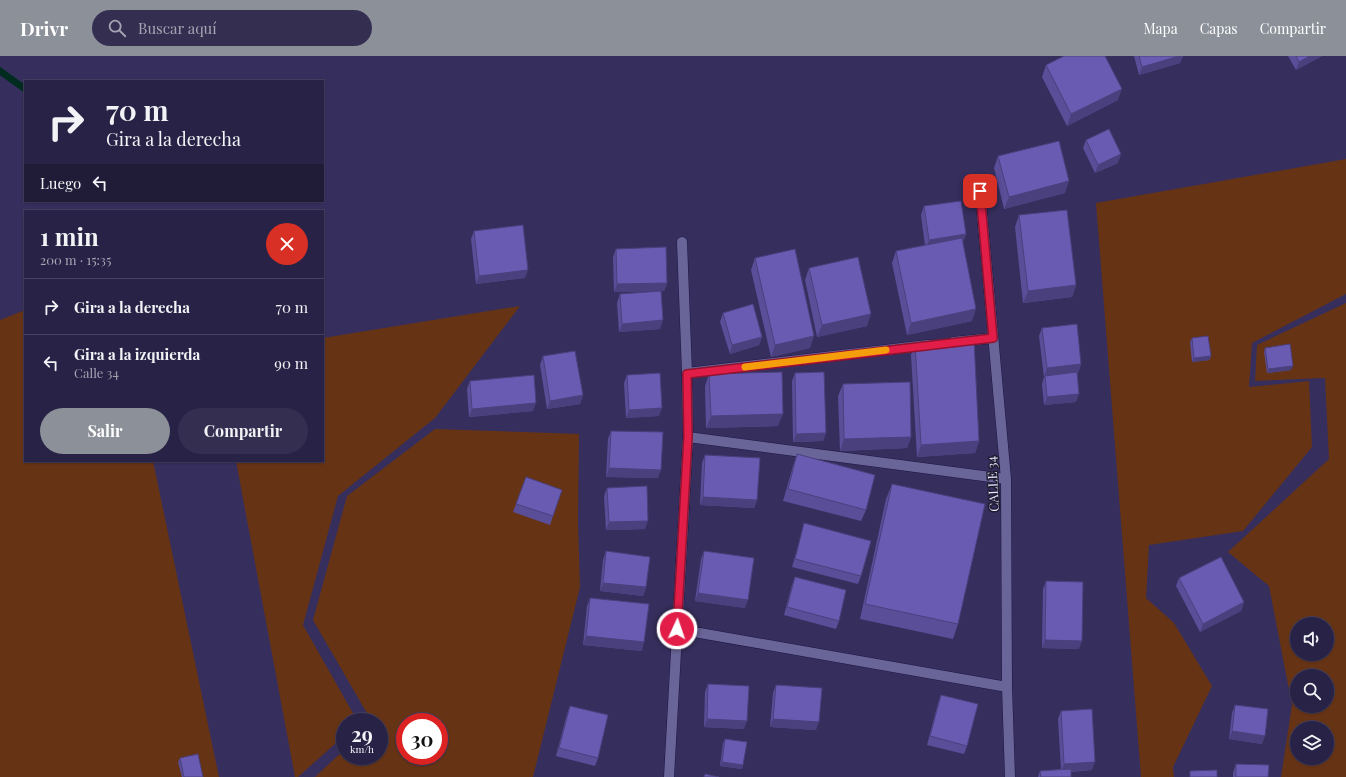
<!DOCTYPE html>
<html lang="es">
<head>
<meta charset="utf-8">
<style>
  :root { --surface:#282346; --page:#342f51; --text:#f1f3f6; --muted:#a5a4b3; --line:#44405f; --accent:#8c9099 }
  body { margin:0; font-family:"Playfair Display",serif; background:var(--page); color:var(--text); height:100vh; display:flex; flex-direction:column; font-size:15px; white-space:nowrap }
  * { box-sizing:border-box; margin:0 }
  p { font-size:13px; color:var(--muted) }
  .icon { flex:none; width:22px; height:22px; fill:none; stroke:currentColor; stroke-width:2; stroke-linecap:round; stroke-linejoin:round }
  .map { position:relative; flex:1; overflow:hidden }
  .side { position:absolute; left:24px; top:154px; width:300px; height:252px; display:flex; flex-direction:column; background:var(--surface); border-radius:0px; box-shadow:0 1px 3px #0004,0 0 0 1px var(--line) }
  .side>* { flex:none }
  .banner { position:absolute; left:24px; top:24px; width:300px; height:122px; border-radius:0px; box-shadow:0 1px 3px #0004,0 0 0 1px var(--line); background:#282346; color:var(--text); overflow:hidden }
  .controls { position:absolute; left:1290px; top:561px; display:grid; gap:8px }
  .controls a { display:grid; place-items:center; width:44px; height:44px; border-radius:50%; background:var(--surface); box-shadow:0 1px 3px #0004,0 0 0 1px var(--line); font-size:20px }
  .speed { position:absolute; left:336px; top:657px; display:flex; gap:8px; font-size:20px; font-weight:700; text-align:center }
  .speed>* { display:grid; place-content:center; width:52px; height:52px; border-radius:50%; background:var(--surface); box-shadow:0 1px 3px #0004,0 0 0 1px var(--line); line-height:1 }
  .speed small { font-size:10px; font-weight:400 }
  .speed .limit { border:6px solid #d22; background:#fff; color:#111 }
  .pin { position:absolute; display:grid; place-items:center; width:34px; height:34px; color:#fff; margin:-17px; border-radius:8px; box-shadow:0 2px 6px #0006 }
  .me { position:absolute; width:44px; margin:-22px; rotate:3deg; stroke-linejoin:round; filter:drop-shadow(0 0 3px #0008) }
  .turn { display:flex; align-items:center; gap:14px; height:84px; padding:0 16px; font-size:18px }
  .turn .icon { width:52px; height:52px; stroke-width:2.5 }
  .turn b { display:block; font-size:28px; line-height:34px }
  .then { display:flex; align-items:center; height:38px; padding:0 16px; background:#0003; gap:8px; font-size:15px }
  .round { display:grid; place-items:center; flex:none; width:42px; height:42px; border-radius:21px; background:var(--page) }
  .headline { display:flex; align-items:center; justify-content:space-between; height:68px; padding:0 16px }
  h1 { font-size:24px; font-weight:700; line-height:30px }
  .button { display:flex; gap:8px; margin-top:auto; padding:8px 16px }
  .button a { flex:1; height:46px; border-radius:24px; background:var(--accent); color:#fff; font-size:16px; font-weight:700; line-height:46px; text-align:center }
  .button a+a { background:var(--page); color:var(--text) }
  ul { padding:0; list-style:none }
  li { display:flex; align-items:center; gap:12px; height:56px; padding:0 16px; border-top:1px solid var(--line) }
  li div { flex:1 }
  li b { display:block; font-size:15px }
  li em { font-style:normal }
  header { display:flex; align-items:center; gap:24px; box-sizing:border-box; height:56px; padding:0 20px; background:var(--accent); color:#fff }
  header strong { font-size:19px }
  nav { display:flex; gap:22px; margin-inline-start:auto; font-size:14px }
  .search { width:280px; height:36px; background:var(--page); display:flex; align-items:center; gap:10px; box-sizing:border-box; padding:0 14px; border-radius:22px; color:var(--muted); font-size:15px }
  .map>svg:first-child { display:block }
  .green { fill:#663315; fill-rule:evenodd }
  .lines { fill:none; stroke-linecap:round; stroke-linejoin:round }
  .stream { stroke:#002c1f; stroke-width:7 }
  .minor-casing { stroke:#1e1541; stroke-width:11 }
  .minor { stroke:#6a6599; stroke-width:10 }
  .wall { fill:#5a4e99 }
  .shaded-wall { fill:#4a407d }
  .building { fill:#695bb2; stroke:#4a407d }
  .route-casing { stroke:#92132f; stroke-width:10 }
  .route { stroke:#e11d48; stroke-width:7 }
  .slow { stroke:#f59e0b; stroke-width:7 }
  .labels { text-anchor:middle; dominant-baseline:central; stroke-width:3; stroke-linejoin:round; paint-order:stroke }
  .street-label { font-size:13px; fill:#e6e5fd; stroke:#1e1b30 }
</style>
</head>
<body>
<header>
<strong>Drivr</strong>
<div class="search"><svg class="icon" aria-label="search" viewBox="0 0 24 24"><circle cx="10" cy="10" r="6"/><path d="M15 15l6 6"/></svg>Buscar aquí</div>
<nav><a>Mapa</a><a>Capas</a><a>Compartir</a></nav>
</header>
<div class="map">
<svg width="1346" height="721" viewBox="0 0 1346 721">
  <rect width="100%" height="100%" fill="#362f5e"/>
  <path class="green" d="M1346,103V238L1252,287L1249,331L1309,325L1312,391L1243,475L1149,489L1146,542L1174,567L1212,630L1173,711L1174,721H1141L1096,147Z
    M1346,247V721H1281L1292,649L1269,530L1228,496L1329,403L1325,322L1255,325L1257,289ZM1297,568H1327V598H1297ZM1297,620H1327V650H1297ZM1297,672H1327V702H1297Z
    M520,250L435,362L338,440L303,569L358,666H345V679L298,721H295L236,405H323V282Z
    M25,254V405H153L219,721H0V264Z
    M435,373L579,378L578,467L580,531L533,721H315L345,693V700H379V666H372L313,564L347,440ZM405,666H439V700H405Z"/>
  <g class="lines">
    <path class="stream" d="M0,15L25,33"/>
    <defs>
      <path id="minor" d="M980,135L1006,423L1007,631L1010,721
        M953,286L993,282
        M687,317L928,289
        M688,381L1006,423
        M677,573L1007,631
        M669,721L688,381L687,317L682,186"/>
    </defs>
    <use href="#minor" class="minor-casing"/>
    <use href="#minor" class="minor"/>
  </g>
  <path class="wall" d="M1134,0H1183L1180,7L1139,19Z
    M1288,0H1322L1296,14Z
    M1046,9L1118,44L1067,70L1042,21Z
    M1086,84L1118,107L1095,117L1083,92Z
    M998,100L1065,137L1004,153L994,112Z
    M924,150L966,178L963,186L972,265L907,279L892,207L896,195L925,190L921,159Z
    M1019,159L1076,229L1072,241L1023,247L1015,171Z
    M474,175L525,222L476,228L471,183Z
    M616,193L667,227L664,235H661L660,273L619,276L617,247L620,238L660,235L614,236L613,201Z
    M755,202L810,292L771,301L751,214Z
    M809,212L867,270L817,281L805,224Z
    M723,257L762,281L759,289L730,298L720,266Z
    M1042,272L1081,308L1078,317H1077L1076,346L1044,349L1042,328L1044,321L1039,280Z
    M1192,282L1211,300L1209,304L1192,306L1190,286Z
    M915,287L979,385L975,397L917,401L911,299Z
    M1265,292L1291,314L1267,317L1264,296Z
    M543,300L583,339L580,348L547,353L540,309Z
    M795,317L826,377L823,385L793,386L792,325Z
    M709,318L778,370L706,372L705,330Z
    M627,319L659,360L626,362L624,327Z
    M470,325L533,355L469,361L467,333Z
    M843,328L911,381L907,392L840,395L838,340Z
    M611,375L658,422L606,421L608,383Z
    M797,398L866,454L861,465L783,445L793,410Z
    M705,399L757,444L754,452L700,449L702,407Z
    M526,421L562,434L550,469L513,456Z
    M892,428L958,568L953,583L860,563L886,443Z
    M607,432L645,473L606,474L604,440Z
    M804,467L861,520L858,528L792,511L802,476Z
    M606,495L646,531L643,540L600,535L603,504Z
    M704,495L745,552L695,545L701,503Z
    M795,521L839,565L836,573L784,559L792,529Z
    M1179,522L1244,546L1241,555L1200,576L1176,530Z
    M1046,525L1079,593L1042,592L1043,533Z
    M590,542L642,595L583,589L587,550Z
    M708,628L744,673L704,671L705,636Z
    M776,629L816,674L770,671L773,637Z
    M941,639L967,690L964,698L927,689L938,647Z
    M1235,649L1262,688L1229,683L1232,657Z
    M570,650L598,702L595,710L556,700L567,658Z
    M1061,655L1092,714L1071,716V721H1038L1040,715L1061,713L1058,663Z
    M725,683L743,709L742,713L720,710L723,687Z
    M180,702L203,721H182L178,706Z
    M1236,708L1268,721H1233V717Z"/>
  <path class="shaded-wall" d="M1179,0H1183L1180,7L1139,19L1142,11Z
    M1310,0H1322L1296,14L1299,6Z
    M1122,33L1118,44L1067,70L1071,58Z
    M1121,98L1118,107L1095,117L1098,109Z
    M1069,125L1065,137L1004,153L1009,141Z
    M966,178L963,186L926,192L929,184Z
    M528,214L525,222L476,228L479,220Z
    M667,227L664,235L614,236L617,228Z
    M1076,229L1072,241L1023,247L1028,235Z
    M976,253L972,265L907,279L911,267Z
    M871,258L867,270L817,281L822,269Z
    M663,264L660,273L619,276L622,268Z
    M814,280L810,292L771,301L775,289Z
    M762,281L759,289L730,298L732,289Z
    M1211,300L1209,304L1192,306L1194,302Z
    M1081,308L1078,317L1044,321L1047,312Z
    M1293,310L1291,314L1267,317L1268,313Z
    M1079,338L1076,346L1044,349L1047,341Z
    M583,339L580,348L547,353L550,345Z
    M536,347L533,355L469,361L472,353Z
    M662,352L659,360L626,362L629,354Z
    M783,358L778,370L706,372L711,360Z
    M826,377L823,385L793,386L796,378Z
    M911,381L907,392L840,395L844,383Z
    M979,385L975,397L917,401L921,389Z
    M609,412L661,414L658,422L606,421Z
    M703,441L757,444L754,452L700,449Z
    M648,465L645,473L606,474L609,466Z
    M603,527L646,531L643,540L600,535Z
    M698,537L748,544L745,552L695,545Z
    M1244,546L1241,555L1200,576L1203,568Z
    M586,580L644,586L642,595L583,589Z
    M1045,584L1082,585L1079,593L1042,592Z
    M707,663L747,665L744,673L704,671Z
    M773,663L819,666L816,674L770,671Z
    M1232,675L1265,680L1262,688L1229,683Z
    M722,706L743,709L742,713L720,710Z
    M1095,706L1092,714L1061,716L1064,708Z"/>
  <path class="building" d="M1064,0H1105L1122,33L1071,58L1046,9Z
    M1139,0H1179L1142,11Z
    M1296,0H1310L1299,6Z
    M1109,73L1121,98L1098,109L1086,84Z
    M1059,85L1069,125L1009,141L998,100Z
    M961,145L966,178L929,184L924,150Z
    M1067,154L1076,229L1028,235L1019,159Z
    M523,169L528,214L479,220L474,175Z
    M962,182L976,253L911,267L896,195Z
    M666,191L667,227L617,228L616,193Z
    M795,193L814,280L775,289L755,202Z
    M858,201L871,258L822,269L809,212Z
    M661,235L663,264L622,268L620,238Z
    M753,248L762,281L732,289L723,257Z
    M1077,268L1081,308L1047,312L1042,272Z
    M1208,280L1211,300L1194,302L1192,282Z
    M974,284L979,385L921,389L915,287Z
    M1290,288L1293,310L1268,313L1265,292Z
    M575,295L583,339L550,345L543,300Z
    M782,316L783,358L711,360L709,318Z
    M824,316L826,377L796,378L795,317Z
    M1077,316L1079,338L1047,341L1045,320Z
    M660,317L662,352L629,354L627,319Z
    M534,319L536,347L472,353L470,325Z
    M910,326L911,381L844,383L843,328Z
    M611,375L663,376L661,414L609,412Z
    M797,398L875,419L866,454L788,433Z
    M705,399L760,402L757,444L703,441Z
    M526,421L562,434L553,460L516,448Z
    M892,428L985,448L958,568L865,548Z
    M647,430L648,465L609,466L607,432Z
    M804,467L871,485L861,520L795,503Z
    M606,495L650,501L646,531L603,527Z
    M704,495L754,502L748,544L698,537Z
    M1221,501L1244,546L1203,568L1179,522Z
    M795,521L846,534L839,565L787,551Z
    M1046,525L1083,526L1082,585L1045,584Z
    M590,542L649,548L644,586L586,580Z
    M708,628L749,630L747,665L707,663Z
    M776,629L822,632L819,666L773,663Z
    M941,639L978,648L967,690L930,680Z
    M1235,649L1268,653L1265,680L1232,675Z
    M570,650L608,659L598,702L559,692Z
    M1092,653L1095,706L1064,708L1061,655Z
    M725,683L747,686L743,709L722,706Z
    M198,698L203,721H184L180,702Z
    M1236,708L1269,709L1268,721H1236Z
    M1071,713V721H1041L1040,715Z
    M1217,714V721H1190V715Z
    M705,718L719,721H704Z"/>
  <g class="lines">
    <defs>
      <path id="route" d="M677,573L688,381L687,318L993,282L980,135"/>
    </defs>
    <use href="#route" class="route-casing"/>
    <use href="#route" class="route"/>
    <path class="slow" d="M745,311L886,294"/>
  </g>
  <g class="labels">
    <g class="street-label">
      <text transform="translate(992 428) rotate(-93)">CALLE 34</text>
    </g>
  </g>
</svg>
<div class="controls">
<a><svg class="icon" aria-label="sound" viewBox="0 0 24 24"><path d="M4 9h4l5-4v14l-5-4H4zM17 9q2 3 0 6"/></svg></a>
<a><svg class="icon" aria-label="search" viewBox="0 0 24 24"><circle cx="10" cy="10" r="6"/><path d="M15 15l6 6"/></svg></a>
<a><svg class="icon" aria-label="layers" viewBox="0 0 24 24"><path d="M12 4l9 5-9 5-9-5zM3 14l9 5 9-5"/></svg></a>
</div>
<div class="speed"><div>29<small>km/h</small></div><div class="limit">30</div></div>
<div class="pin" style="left:980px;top:135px;background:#d93025"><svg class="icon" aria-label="arrive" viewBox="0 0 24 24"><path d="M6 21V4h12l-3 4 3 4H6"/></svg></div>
<svg class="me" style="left:677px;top:573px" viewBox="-20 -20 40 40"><circle r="17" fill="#e11d48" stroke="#fff" stroke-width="3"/><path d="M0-11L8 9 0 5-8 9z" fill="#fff"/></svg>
<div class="banner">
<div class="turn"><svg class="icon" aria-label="right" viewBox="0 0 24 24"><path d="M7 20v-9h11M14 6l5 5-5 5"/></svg><div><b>70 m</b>Gira a la derecha</div></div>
<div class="then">Luego<svg class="icon" aria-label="left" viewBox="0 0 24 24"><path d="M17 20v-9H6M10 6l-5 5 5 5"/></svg></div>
</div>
<section class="side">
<div class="headline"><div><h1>1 min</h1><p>200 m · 15:35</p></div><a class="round" style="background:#d93025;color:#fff"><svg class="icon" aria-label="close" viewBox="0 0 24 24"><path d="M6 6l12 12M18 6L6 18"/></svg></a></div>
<ul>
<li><svg class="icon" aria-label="right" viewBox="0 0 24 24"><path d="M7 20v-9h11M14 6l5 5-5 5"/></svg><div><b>Gira a la derecha</b></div><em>70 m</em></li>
<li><svg class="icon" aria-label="left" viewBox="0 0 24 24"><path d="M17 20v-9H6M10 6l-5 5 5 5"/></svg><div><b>Gira a la izquierda</b><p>Calle 34</p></div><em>90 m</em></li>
</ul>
<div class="button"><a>Salir</a><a>Compartir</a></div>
</section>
</div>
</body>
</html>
